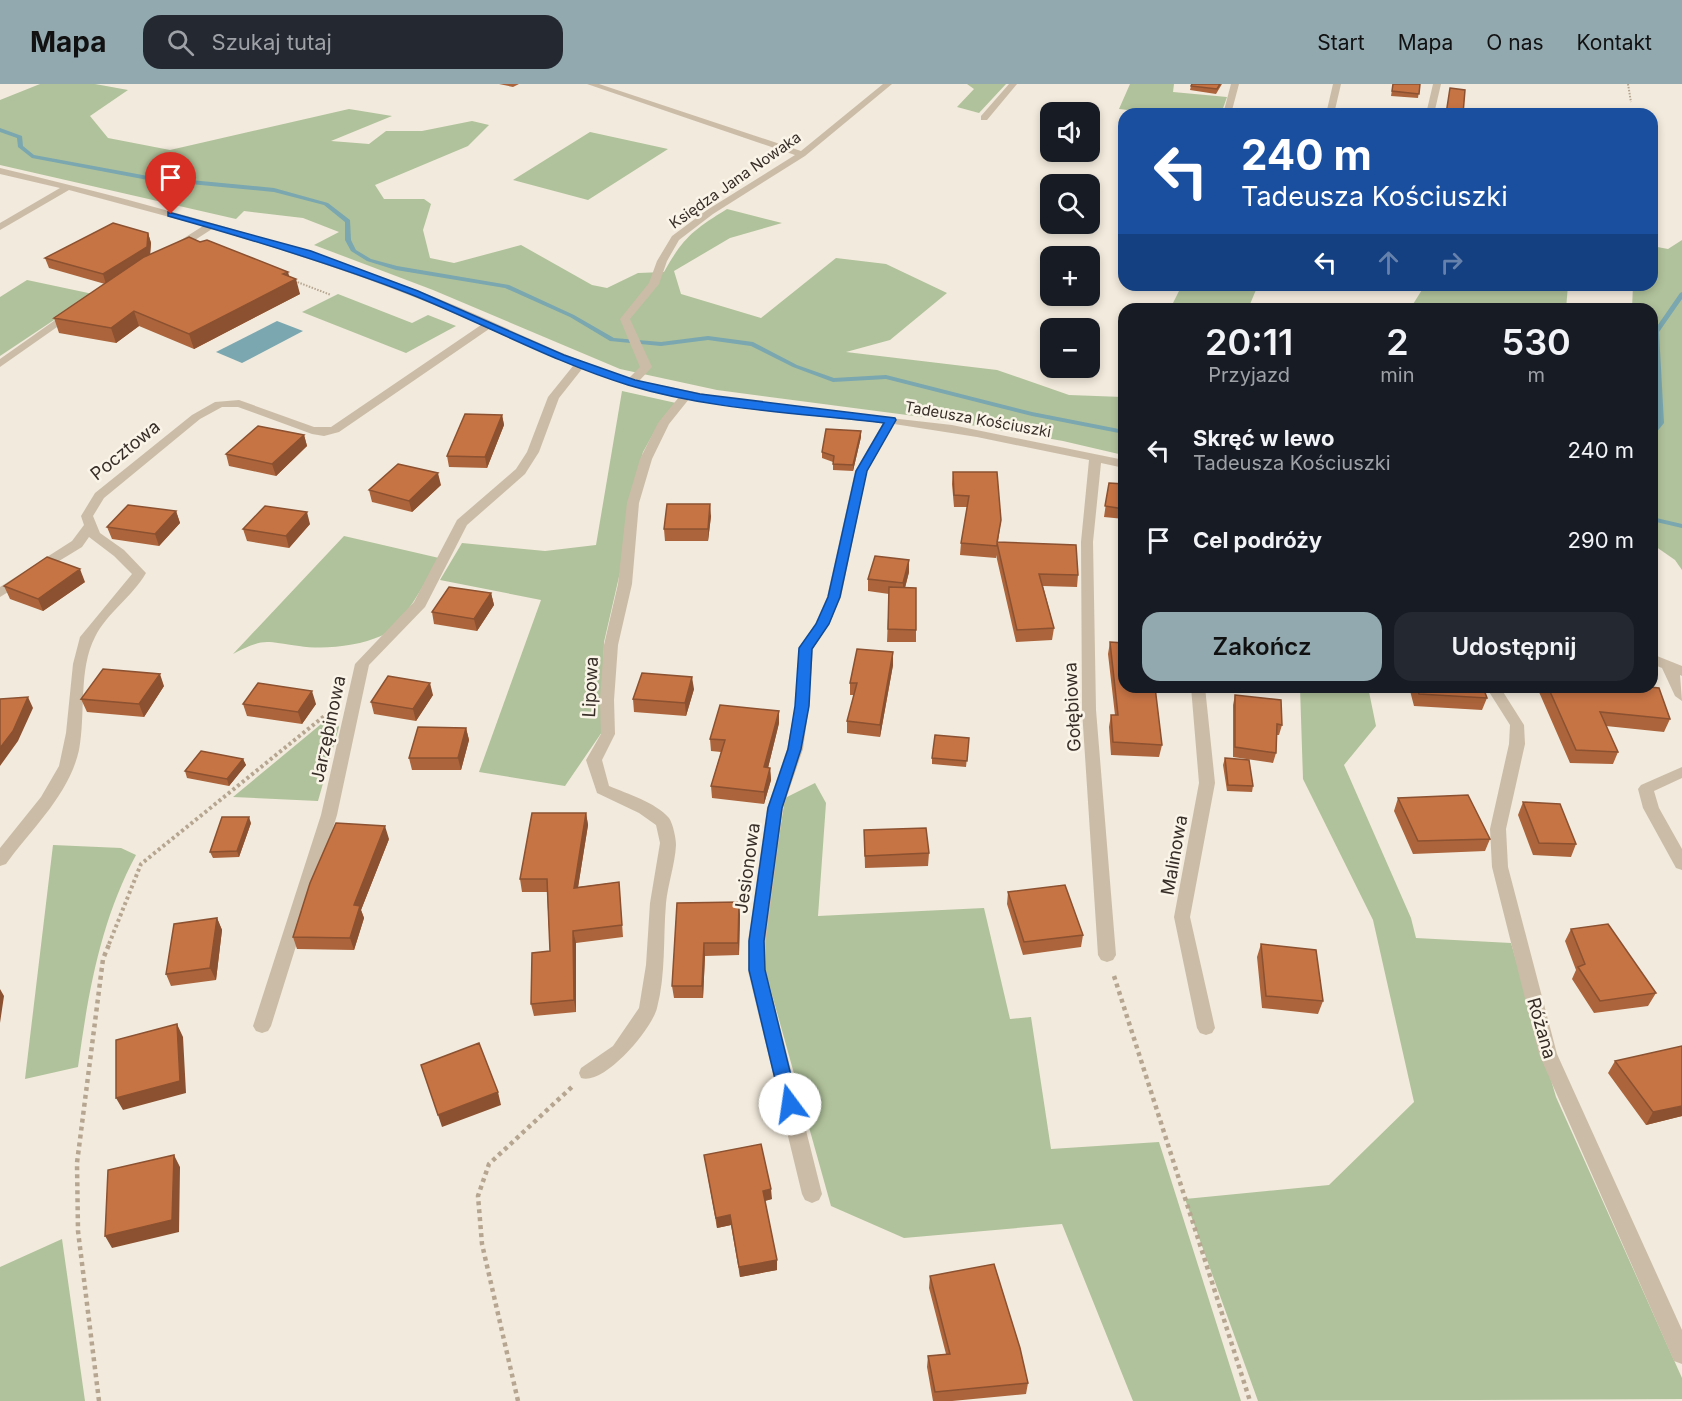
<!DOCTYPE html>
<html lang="pl">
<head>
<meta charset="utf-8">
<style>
  :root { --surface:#171b24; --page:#242831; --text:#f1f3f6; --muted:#9ea1a6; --accent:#92a9af }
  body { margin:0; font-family:Inter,sans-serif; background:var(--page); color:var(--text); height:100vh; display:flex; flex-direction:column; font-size:22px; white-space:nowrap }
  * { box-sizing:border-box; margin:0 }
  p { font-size:20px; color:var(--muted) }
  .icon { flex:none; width:33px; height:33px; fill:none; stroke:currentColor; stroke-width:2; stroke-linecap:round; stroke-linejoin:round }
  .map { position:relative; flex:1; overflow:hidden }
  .side { position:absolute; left:1118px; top:219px; width:540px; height:390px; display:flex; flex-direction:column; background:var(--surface); border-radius:18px; box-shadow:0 3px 9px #0003 }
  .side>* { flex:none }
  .guide { position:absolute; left:1118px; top:24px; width:540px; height:183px; border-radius:18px; box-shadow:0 3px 9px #0003; background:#1a4fa0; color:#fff; overflow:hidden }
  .tools { position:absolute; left:1040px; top:18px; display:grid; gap:12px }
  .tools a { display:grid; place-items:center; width:60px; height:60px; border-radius:12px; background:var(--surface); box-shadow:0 3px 9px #0003; font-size:30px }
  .pin { position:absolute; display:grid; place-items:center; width:51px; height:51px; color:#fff; margin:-62px -26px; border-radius:50% 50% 50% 0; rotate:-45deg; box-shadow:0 0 6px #0007 }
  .pin .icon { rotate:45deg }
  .me { position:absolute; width:66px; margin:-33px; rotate:346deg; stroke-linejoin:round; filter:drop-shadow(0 0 4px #0008) }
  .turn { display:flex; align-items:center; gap:21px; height:126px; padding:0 24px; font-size:27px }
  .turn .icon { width:78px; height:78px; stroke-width:2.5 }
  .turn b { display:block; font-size:42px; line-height:51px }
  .lanes { display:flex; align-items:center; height:57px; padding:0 24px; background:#0003; justify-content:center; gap:30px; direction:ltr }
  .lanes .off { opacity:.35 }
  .eta { display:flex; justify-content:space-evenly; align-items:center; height:102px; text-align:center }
  .eta b { font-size:36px; font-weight:600; line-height:42px }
  .button { display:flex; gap:12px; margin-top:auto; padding:12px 24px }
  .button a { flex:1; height:69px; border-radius:18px; background:var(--accent); color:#111; font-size:24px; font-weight:600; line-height:69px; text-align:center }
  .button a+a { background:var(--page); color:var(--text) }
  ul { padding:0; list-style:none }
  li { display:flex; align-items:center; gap:18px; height:90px; padding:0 24px }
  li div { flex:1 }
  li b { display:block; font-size:22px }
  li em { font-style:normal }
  header { display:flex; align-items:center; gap:36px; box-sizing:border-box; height:84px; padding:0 30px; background:var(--accent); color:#111 }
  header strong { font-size:28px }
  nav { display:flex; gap:33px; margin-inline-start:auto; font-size:21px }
  .search { width:420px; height:54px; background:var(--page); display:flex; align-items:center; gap:15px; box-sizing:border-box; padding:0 21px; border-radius:18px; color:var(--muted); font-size:22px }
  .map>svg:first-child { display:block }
  .green { fill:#b0c29b }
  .water { fill:#7aa7b0 }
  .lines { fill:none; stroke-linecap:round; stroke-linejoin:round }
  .stream { fill:#7aa7b0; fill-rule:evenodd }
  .path-far2 { stroke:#b6a691; stroke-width:2; stroke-dasharray:1.5 1.5; stroke-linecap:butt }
  .path-far1 { stroke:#b6a691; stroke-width:4; stroke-dasharray:3 3; stroke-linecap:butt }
  .path { stroke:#b6a691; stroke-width:4.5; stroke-dasharray:4 4; stroke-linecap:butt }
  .minor { fill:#cbbca7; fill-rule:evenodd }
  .wall { fill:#ab643b }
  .shaded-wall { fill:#8b5130 }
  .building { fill:#c77445; stroke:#8b5130; stroke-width:1.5 }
  .route { fill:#1a73e8; stroke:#114b97; stroke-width:1.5 }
  .labels { text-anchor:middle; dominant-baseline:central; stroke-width:5; stroke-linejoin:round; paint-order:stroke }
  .far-street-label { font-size:15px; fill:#372e28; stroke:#faf4e8 }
  .street-label { font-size:18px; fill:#372e28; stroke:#faf4e8 }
</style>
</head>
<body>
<header>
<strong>Mapa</strong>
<div class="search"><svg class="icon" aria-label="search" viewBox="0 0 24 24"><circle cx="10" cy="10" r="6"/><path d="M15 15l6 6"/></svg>Szukaj tutaj</div>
<nav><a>Start</a><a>Mapa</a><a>O nas</a><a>Kontakt</a></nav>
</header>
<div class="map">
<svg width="1682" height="1317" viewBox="0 0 1682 1317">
  <rect width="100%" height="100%" fill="#f2eadc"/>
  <path class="green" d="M40,0H95L128,6L90,32L108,54L170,66L349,25L392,32L331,57L369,60L386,47H422L472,37L489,41L468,62L375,101L384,115H424L431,120L423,146L430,174L454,179L521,161L592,201L607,204L638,189L664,188C683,154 693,146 727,125L782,139L730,154L674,187L681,210L761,234L836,174L886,180L947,209L890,256L846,268L997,286L1069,311L1123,313V371L1063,357L930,334L717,306L620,285L433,206L314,161L339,148L303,134L244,127L236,135L0,81V16Z
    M967,0H1006L979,29L957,23L974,5Z
    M1130,0H1174L1173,8L1227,13L1221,30H1163L1119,25Z
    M590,48L668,65L588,116L513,96Z
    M1682,156V486L1675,476L1652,460V225H1632L1633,201H1652V162L1668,165Z
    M27,196L93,210L0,272V213Z
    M1182,201H1258L1248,225H1170Z
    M1425,201H1568L1566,225H1410Z
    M338,210L412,239L428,231L456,242L406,269L302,228Z
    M622,307L676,319L661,336L643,368L630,414L621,484L604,558L602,648L565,702L479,688L541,516L440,496L462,459L545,467L596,461Z
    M344,452L439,474C428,494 402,543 381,552C358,562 324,566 299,562C264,558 266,553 233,570Z
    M1300,603H1368L1376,642L1344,681L1411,834L1416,854L1511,859L1556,1013L1682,1294V1315L1258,1317L1185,1115L1329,1101L1414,1018L1373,836L1303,695Z
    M333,634L339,643L318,717L233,713L326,636Z
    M815,699L826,719L818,832L984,824L1010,935L1031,933L1051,1065L1159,1058L1241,1317H1133L1062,1140L904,1154L831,1122L764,882V851L785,714Z
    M53,761L121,764L136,771C100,838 88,910 78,983L25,995Z
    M62,1155L85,1317H0V1183Z"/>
  <path class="water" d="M277,237L303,247L242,279L216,268Z"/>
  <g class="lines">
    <path class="stream" d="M0,44L22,52L23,62L34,71L148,92L274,104L328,119L350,136L351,156L356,166L371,175L397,182L509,201L574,231L614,254L661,258L708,252L753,258L797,281L834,294L886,291L1032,328L1124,346V350L1032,332L886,295L833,298L793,283L751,262L708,256L661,262L610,257L570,233L505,204L396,186L367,177L351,167L345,156V138L324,121L274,108L148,96L32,74L18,63L17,54L0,48Z
      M1682,208V215L1659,248L1664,339L1655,350H1652V344L1656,339L1653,248L1680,209Z
      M1652,433L1682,440V444L1652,437Z"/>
    <path class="path-far2" d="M1628,0L1631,18
      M292,196L331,211"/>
    <path class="path-far1" d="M109,860L141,780L328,629"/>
    <path class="path" d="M1114,892L1250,1317
      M99,1317L78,1147L77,1079L103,875L110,858
      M518,1317L482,1160L478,1112L489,1080L574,1001"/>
    <path class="minor" d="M587,0H599L801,67L883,0H892L805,72L713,130L679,156L667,177L659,200L630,235L652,283L639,297L741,317L952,341L1124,376V384L1101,379L1093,458L1096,626L1116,871L1113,876L1107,878L1101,876L1098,871L1082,626L1081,458L1089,376L977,353L894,340L867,387L841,513L829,540L813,564L809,622L803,665L783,724L766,857V887L822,1110L819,1116L812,1119L805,1116L802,1110L748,887V857L767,724L787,665L795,622L799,564L815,540L827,513L855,387L883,339L741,324L689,315L669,340L652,375L639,419L632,500L618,561L614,616L615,650L602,676L609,702C628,710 655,718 669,734C673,740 676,754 676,761C675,780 668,800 666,819C663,854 666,890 657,924C652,945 604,1002 581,994L579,989L581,984L613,962L639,924L646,881L650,819L660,759L656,741L639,729L597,709L586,676L601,650L600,616L604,561L618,500L627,419L640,375L658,339L679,313L628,301L582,285L559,314L539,368L525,390L467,441L425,523L369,581L337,731L271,942L268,947L262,949L256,947L253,942L321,731L355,580L414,518L457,436L516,385L527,368L548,313L573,282L489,245L339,348L324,352L312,350L238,323H222L200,335L104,414L93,432L100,449L124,466L146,489C132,513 107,529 95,553C78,586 86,630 79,666C69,711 32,744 6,780L0,782V764L41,713L59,682L66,649L73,580L80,553L132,490L114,472L89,453L82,463L0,513V503L72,457L84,441L81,432L95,409L192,331L215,318L239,316L314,343H331L481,241C394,202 304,172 212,145L178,167H170V163L203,142L69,106L0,146V139L60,104L0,90V84C139,117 276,154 411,204C485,231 554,270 629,294L640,283L620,235L649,199L657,177L672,152L707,126L795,71Z
      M1009,0H1017L987,36H981V32Z
      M1231,0H1239L1231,30H1223Z
      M1333,0H1341L1334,30H1326Z
      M1433,0H1441L1434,30H1426Z
      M68,227L77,229L0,283V275Z
      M1652,570L1682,582V592L1680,591L1682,617L1675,612L1662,584L1652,580Z
      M1191,603H1205L1215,699L1190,833L1215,944L1212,949L1206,951L1200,949L1197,944L1174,833L1199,699Z
      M1486,603H1500L1524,641L1525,660L1506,745L1508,783L1557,970L1682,1246V1280L1674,1277L1539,970L1492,783L1490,745L1509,660L1510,641Z
      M1682,683V694L1654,707L1659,724L1682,765V786L1676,784L1643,724L1638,705L1641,701Z"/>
  </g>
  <path class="wall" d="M499,0H519L513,3Z
    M1222,0L1216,10L1190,6L1191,2Z
    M1393,0H1420L1418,14L1391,12Z
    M148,149L151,159L150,170L289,192L300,210L194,265L139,242L116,259L59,249L54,234L105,200L49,184L45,174Z
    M502,331L504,341L487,384L449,383L447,372Z
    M304,351L307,362L276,392L229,382L226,370Z
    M861,353L853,387L833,386V378L822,374V368Z
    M953,388L1001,436L998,458L1078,491L1077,503L1043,502L1054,544L1052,556L1016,558L996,471V474L960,471L961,459L967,423H954L952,400Z
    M1109,399L1124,400V435L1104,433Z
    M441,401L412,428L372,418L369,406Z
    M176,427L180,439L159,462L112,455L107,443Z
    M711,432L708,457H665L664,445Z
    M310,440L289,464L247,457L243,445Z
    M909,488L905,504L916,546V558H887L889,510L868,507V495Z
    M85,498L43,527L10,515L4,502Z
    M491,509L494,521L477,547L434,540L432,528Z
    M1110,558L1124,603H1159H1155L1162,661L1159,673L1111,671L1109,643L1111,631H1115L1108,570Z
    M893,568V581L880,653L847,649V637L854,611H850V599Z
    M164,602L144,633L87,628L81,615Z
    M1409,603H1483L1487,614L1482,626L1414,622Z
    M1541,603H1650L1670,635L1664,648L1606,642L1618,668L1613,680L1570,679L1539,608Z
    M694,605L686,632L634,628L633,615Z
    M433,611L416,637L374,630L371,618Z
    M1235,611L1282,641L1279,651H1276V669L1273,679L1233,673V621Z
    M243,620H316L302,640L247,632Z
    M779,639L768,684H770L771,696L764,720L712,714L711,702L721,668L711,667L710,655Z
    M466,644L469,656L461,686H412L409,674Z
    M969,654L966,683L932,680V674Z
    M1225,674L1253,702L1252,708L1227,707L1223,681Z
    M243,675L246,681L229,702L187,694L185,687Z
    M1398,714L1490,755L1485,767L1413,770L1394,727Z
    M1523,718L1576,760L1571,773L1533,771L1518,731Z
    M586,729L588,741L578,803L619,798L623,853L576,859V928L534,932L531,920L550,867L547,808H522L520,795Z
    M251,739L239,773L213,774L210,768Z
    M864,746L929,769L928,782L865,784Z
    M389,755L361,826L364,834L354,866L297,865L293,853Z
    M1008,808L1083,851L1081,863L1023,871L1007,820Z
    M677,819L740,830L739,871L705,872L703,914H674L672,902Z
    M217,834L222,846L216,896L171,902L166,890Z
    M1571,845L1656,909L1648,922L1594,929L1572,895L1576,886L1565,857Z
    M1261,860L1323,917L1318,930L1262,924L1257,873Z
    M1615,977L1682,1032L1646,1041L1608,989Z
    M704,1071L772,1115L765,1117L777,1186L740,1193L731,1141L717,1144Z
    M930,1192L1028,1299L1026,1310L952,1317H933L927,1283L928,1272L946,1270L929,1204Z"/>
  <path class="shaded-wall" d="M148,149L151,159L150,172L106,200L103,190Z
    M288,188L291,198L296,195L300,210L194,265L189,250Z
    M134,227L139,242L116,259L111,244Z
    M502,331L504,341L487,384L485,373Z
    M861,347V353L853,387V381Z
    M304,351L307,362L276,392L272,380Z
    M438,389L441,401L412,428L409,417Z
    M710,420L711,432L708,457V445Z
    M176,427L180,439L159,462L155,450Z
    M307,428L310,440L289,464L286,452Z
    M909,476V488L903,511V499Z
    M80,485L85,498L43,527L38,515Z
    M491,509L494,521L477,547L474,535Z
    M893,568V581L880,653V641Z
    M160,590L164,602L144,633L139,620Z
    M692,593L694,605L686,632L685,619Z
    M430,599L433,611L416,637L413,625Z
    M312,607L316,620L302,640L298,628Z
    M28,613L33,624L18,657L0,682V664Z
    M779,627V639L765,696L764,683Z
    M466,644L469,656L461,686L458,674Z
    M243,675L246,681L229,702L227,695Z
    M770,684L771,696L764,720V708Z
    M586,729L588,741L576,816L574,804Z
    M249,733L251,739L239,773L237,767Z
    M385,742L389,755L361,826L364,834L354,866L350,854L354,821Z
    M739,818L740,830L739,871L738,859Z
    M217,834L222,846L216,896L210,884Z
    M573,847L576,859V928L574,916Z
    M704,859L705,872L703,914L702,902Z
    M0,905L4,912L0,939Z
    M177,940L183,953L186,1009L123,1026L116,1014Z
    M498,1008L501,1021L442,1043L438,1031Z
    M1682,1022V1032L1646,1041L1653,1028Z
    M174,1071L180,1083L179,1148L112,1164L105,1152Z
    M771,1105L772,1115L764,1117L763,1107Z
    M730,1131L731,1141L717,1144L716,1134Z
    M777,1176V1186L740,1193L739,1183Z"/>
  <path class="building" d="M1192,0H1220L1217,5L1191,2Z
    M1393,0H1420L1419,10L1392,7Z
    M1450,4L1465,6L1463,30H1446Z
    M113,139L148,149L147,163L103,190L45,174Z
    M189,153L200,158L207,156L288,188L283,190L296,195L189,250L134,227L111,244L54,234L144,173Z
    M465,330L502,331L485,373L447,372Z
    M258,342L304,351L272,380L226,370Z
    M826,345L861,347L853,381L833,380L834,372L822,368Z
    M398,380L438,389L409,417L369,406Z
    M953,388H997L1001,436L997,458L1076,461L1078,491L1039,490L1054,544L1017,546L997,459V462L961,459L969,412L954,411Z
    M1109,399L1124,400V425L1105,422Z
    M667,420H710L708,445H664Z
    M128,421L176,427L155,450L107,443Z
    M265,422L307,428L286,452L243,445Z
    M875,472L909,476L903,499L868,495Z
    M47,473L80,485L38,515L4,502Z
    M449,503L491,509L474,535L432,528Z
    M889,503L916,504V546L888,545Z
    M1110,558L1124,559V603H1155L1162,661L1113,658L1111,631H1118Z
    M857,565L893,568L880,641L847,637L857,599H850Z
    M103,585L160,590L139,620L81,615Z
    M642,589L692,593L685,619L633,615Z
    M388,592L430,599L413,625L371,618Z
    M258,599L312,607L298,628L243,620Z
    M1417,603H1483L1487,614L1419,610Z
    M1548,603H1650L1659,604L1670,635L1600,628L1618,668L1576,666Z
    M1235,611L1281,616L1282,641L1277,640L1276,669L1235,663Z
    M28,613L13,647L0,664V615Z
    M720,621L779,627L764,683L770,684L764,708L711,702L725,656L710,655Z
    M418,643L466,644L458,674H409Z
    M935,651L969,654L967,677L932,674Z
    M201,667L243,675L227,695L185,687Z
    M1225,674L1249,676L1253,702L1228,701Z
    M1468,711L1490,755L1418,757L1398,714Z
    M1523,718L1560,720L1576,760L1539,759Z
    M532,729H586L574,804L619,798L622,841L573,847L574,916L531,920L532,869L550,867L547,795H520Z
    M222,733H249L237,767L210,768Z
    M336,739L385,742L354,821L360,822L350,854L293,853L310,799Z
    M926,744L929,769L865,772L864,746Z
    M1065,801L1083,851L1024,858L1008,808Z
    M739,818L738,859H704L702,902H672L677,819Z
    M217,834L210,884L166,890L174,840Z
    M1608,840L1656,909L1600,917L1578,883L1585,880L1571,845Z
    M1261,860L1316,866L1323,917L1266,912Z
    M177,940L180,997L116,1014V956Z
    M479,959L498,1008L438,1031L421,981Z
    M1682,962V1022L1653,1028L1615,977Z
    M761,1060L771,1105L763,1107L777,1176L739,1183L730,1131L716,1134L704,1071Z
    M174,1071L172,1136L105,1152L108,1086Z
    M994,1180L1020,1264L1028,1299L935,1308L928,1272L950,1270L930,1192Z"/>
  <path class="route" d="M168,128L311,167L418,207L564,271L635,296L700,310L895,334L896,336L867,387L840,513L829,540L812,565L809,622L801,665L782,724L764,857L765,886L798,1020L796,1026L790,1028L784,1026L781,1020L749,886V857L768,724L788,665L795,622L799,564L816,540L828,513L856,387L884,339C800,329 710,326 628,301C553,278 483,239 410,210C330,179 250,155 168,132Z"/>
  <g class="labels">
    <g class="far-street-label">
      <text transform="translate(735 96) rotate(-35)">Księdza Jana Nowaka</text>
      <text transform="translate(978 335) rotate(10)">Tadeusza Kościuszki</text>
    </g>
    <g class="street-label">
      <text transform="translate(125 366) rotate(-39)">Pocztowa</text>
      <text transform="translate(590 603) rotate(-87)">Lipowa</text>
      <text transform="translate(1072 623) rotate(-93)">Gołębiowa</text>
      <text transform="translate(328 645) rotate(-78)">Jarzębinowa</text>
      <text transform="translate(1174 771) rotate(-80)">Malinowa</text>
      <text transform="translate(747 784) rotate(-82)">Jesionowa</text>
      <text transform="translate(1542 944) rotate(74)">Różana</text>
    </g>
  </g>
</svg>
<div class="tools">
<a><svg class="icon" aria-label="sound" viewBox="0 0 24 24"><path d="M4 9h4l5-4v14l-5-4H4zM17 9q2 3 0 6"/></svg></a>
<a><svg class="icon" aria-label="search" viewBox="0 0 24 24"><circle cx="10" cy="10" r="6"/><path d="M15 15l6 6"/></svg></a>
<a>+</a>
<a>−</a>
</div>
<div class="pin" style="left:171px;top:130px;background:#d93025"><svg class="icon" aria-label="arrive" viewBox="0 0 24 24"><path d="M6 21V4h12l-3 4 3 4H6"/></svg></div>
<svg class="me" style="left:790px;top:1020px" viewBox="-20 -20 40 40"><circle r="19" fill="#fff"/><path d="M0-13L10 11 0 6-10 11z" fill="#1a73e8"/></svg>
<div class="guide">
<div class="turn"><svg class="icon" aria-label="left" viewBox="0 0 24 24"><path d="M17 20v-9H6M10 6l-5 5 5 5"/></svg><div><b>240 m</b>Tadeusza Kościuszki</div></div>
<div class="lanes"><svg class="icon" aria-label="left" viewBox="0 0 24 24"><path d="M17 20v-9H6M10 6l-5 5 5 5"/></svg><svg class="icon off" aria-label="ahead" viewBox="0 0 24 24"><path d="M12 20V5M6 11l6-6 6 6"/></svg><svg class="icon off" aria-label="right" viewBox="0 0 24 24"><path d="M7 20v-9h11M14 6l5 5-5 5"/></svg></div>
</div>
<section class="side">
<div class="eta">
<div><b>20:11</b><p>Przyjazd</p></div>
<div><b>2</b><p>min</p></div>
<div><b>530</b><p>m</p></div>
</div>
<ul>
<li><svg class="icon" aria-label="left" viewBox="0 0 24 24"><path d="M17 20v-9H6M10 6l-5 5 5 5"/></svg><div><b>Skręć w lewo</b><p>Tadeusza Kościuszki</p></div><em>240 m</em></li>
<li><svg class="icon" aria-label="arrive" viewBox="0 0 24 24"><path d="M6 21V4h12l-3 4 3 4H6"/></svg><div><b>Cel podróży</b></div><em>290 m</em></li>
</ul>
<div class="button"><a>Zakończ</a><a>Udostępnij</a></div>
</section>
</div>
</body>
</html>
